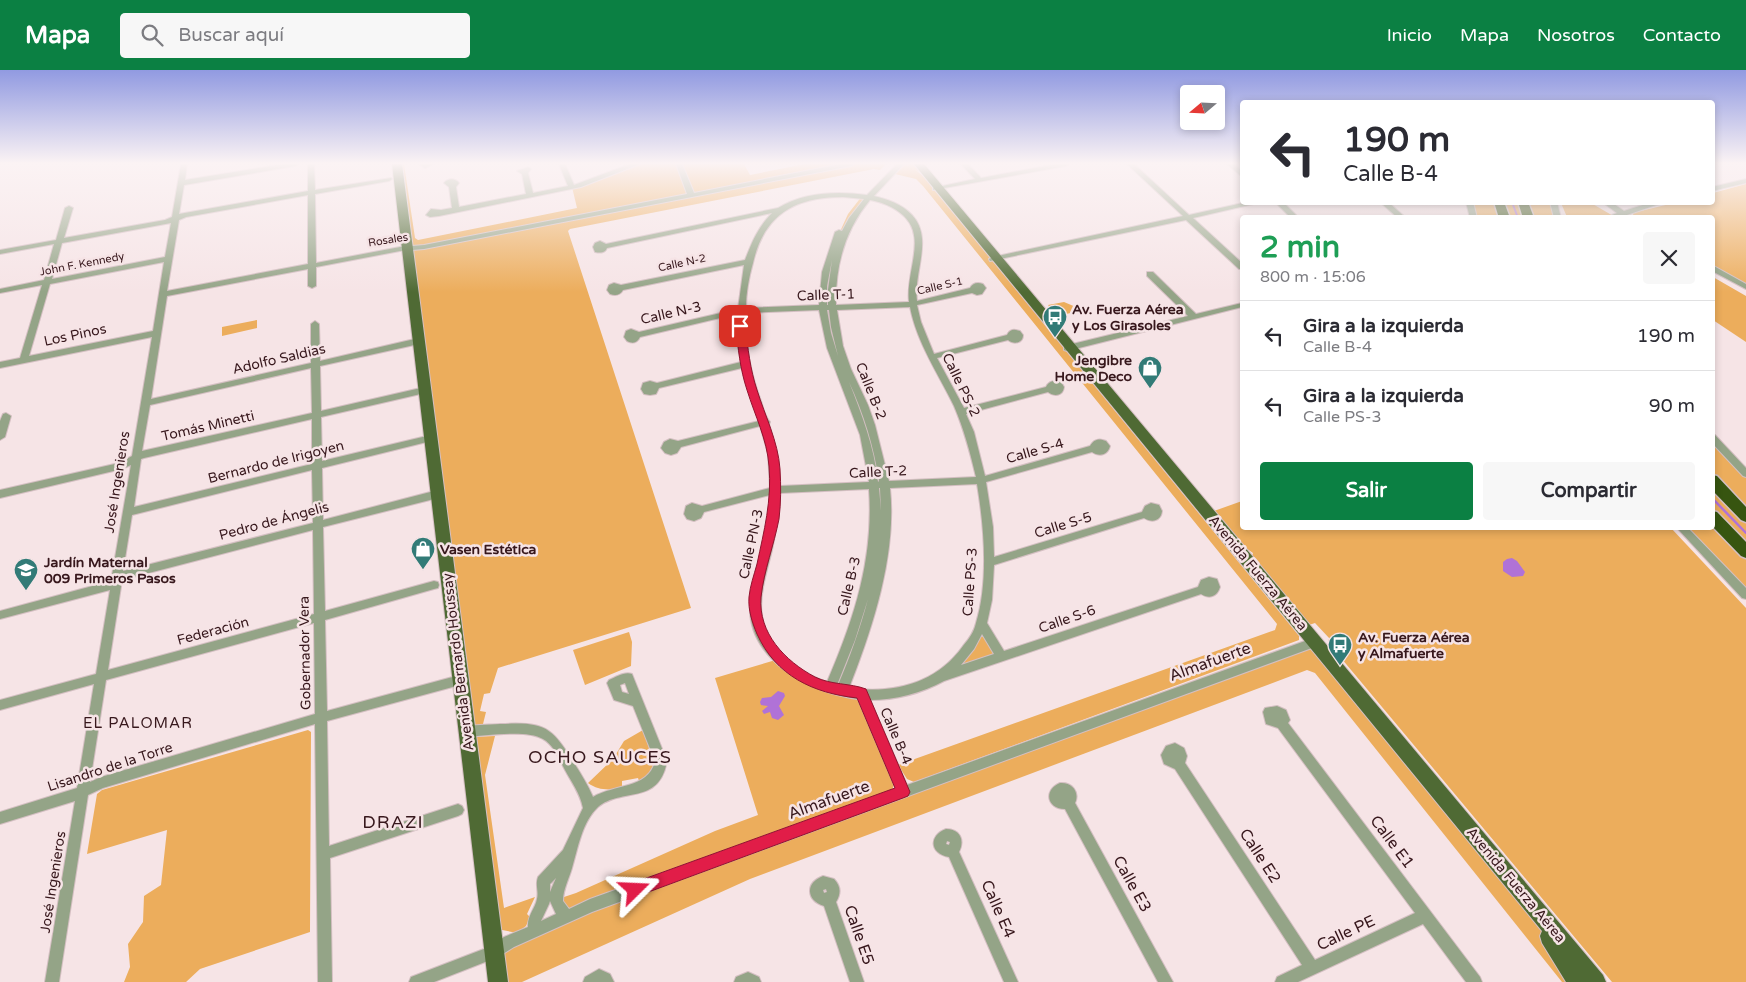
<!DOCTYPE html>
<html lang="es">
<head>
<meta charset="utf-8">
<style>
  :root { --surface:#fff; --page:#f7f7f7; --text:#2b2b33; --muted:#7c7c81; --line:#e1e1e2; --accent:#0b8043 }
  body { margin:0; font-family:"Varela Round",sans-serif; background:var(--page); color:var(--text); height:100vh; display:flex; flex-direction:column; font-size:19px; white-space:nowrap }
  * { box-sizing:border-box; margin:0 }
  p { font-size:16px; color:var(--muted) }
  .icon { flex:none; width:28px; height:28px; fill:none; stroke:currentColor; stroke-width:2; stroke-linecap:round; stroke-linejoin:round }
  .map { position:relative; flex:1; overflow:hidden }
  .panel { position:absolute; left:1240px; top:145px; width:475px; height:315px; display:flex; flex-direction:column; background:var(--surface); border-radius:5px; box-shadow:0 2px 8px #0003 }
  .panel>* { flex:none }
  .banner { position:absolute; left:1240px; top:30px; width:475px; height:105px; border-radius:5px; box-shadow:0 2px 8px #0003; background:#fff; color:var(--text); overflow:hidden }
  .needle { width:32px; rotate:251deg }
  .buttons { position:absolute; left:1180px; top:15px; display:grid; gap:10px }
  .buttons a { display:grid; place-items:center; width:45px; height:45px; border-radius:5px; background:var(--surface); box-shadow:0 2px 8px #0003; font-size:25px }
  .pin { position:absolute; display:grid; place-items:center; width:42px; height:42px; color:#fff; margin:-21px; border-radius:10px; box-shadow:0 2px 8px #0006 }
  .me { position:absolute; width:55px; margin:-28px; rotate:69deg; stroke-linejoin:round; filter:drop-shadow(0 0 4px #0008) }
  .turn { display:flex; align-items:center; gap:18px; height:105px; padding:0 20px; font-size:22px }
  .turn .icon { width:65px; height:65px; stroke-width:2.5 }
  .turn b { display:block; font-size:35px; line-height:42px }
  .round { display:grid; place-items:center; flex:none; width:52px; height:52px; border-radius:5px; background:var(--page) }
  .summary { display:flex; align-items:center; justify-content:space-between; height:85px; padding:0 20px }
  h1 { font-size:30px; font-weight:800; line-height:38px; color:#1e9e55 }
  .action { display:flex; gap:10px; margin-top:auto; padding:10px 20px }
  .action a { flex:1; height:58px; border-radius:5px; background:var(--accent); color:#fff; font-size:20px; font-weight:800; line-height:58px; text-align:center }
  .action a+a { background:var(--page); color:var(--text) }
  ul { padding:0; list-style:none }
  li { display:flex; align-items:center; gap:15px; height:70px; padding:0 20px; border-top:1px solid var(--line) }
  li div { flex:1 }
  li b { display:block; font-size:19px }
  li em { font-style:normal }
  header { display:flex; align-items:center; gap:30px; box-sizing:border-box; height:70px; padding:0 25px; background:var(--accent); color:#fff }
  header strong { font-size:24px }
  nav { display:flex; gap:28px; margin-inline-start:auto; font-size:18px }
  .search { width:350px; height:45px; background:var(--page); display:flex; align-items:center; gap:12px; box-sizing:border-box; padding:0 18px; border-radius:5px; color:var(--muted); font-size:19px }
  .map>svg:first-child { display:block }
  .green { fill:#ecad5c }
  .water { fill:#b072d7 }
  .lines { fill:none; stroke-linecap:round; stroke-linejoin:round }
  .stream-far1 { stroke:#b072d7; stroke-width:2 }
  .stream { stroke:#b072d7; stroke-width:2.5 }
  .minor-casing { stroke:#d4bfc2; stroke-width:2 }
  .major-casing { stroke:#d4bfc2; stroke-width:2 }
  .highway-casing { stroke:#d4bfc2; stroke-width:3 }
  .minor { fill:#94a487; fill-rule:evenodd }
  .major { fill:#4f6a34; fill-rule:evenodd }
  .highway { fill:#375510; fill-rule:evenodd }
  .route { fill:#e11d48; stroke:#92132f }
  .labels { text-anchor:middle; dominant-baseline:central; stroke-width:5; stroke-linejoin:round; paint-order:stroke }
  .far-street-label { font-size:11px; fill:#37171c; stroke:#f6e4e6 }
  .street-label { font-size:14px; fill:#37171c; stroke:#f6e4e6 }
  .poi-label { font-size:14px; font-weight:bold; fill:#37171c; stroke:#f6e4e6; text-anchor:start }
  .neighbourhood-label { font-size:15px; letter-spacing:1px; fill:#37171c; stroke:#f6e4e6 }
  .near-street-label { font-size:16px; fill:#37171c; stroke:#f6e4e6 }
  .near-neighbourhood-label { font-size:18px; letter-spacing:1px; fill:#37171c; stroke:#f6e4e6 }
</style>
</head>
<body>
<header>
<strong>Mapa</strong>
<div class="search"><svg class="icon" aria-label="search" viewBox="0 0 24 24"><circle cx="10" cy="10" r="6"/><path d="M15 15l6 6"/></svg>Buscar aquí</div>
<nav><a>Inicio</a><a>Mapa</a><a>Nosotros</a><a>Contacto</a></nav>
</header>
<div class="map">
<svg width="1746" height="912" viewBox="0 0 1746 912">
  <rect width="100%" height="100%" fill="#f6e4e6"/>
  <path class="green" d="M397,94H404L415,168L418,170L577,138L572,117L637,94H744L750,105L805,94H851L564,151L855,94H886L880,100L874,99L570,159L568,161L691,538L498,598L490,623L484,624L480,641L486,642L482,658L471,659Z
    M906,94H919L924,100L1596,912H1562L1315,603L1307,600L750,809L522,912H498L493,882L509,872L1310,574L923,104Z
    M905,95L912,97L923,106L1299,566V570L914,712L907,709L898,695L1275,560L1277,554L923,116L916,109L895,104Z
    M1746,114V215L1713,195L1712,148L1635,147L1632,143L1674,133L1712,132L1713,123Z
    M862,126L870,127L854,146L834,201L835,264L864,334L885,416L882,487L842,621L861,623L894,715L892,720L570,839L566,838L559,826L564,827L576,823L715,761L758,745L715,608L779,589L829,618L854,560L876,434L866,371L836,296L824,238L833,177L848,144Z
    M1469,133H1553L1558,147H1474Z
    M1561,133H1591L1615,147H1567Z
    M1713,207L1746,226V272L1713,250Z
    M1064,232L1083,240L1058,246L1048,235Z
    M257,250V258L222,266V257Z
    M1713,367L1746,404V525L1682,458H1712Z
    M1242,431V458H1671L1746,538V912H1612L1336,582L1328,570L1330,569L1315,553L1309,555L1252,487L1253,483L1243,476L1214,441Z
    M982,554L1002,587L941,607Z
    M629,562L632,572L631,596L585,615L573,580Z
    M308,660L311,662L310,862L200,899L186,912H124L130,897L128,874L143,852L144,826L161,815L167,760L87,784L97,724L102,720Z
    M643,660L654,693V698L640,714L638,708L622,711V718C610,720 599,721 588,713L613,689L624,671Z
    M495,666L485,705L504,838L535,827L527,844L530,847L526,856L517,863L497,859L472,667Z"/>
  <path class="water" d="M1512,488L1517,491L1525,502L1523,506L1512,507L1503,501V492L1507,489Z
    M778,621L784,623L785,626L779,636L784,645L778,650L772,648L770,642L764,644L762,641L768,636L761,635L760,632L762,628L771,627Z"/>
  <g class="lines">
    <path class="stream-far1" d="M1512,132L1518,148"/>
    <path class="stream" d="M1712,428L1746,463"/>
    <defs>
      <path id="minor" d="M181,94H187L185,110L283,94H298L295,96L184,115L179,144L308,121V94H314L315,120L391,108L392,109L389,111L315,124L316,193L400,177L424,175L687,124L676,94H682L694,123L841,94H854L851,96L424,179L400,181L316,197V216L312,218L308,216V199L167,226L151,329L311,293V254L315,251L319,254L320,291L419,268L423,271L419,274L320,296L321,341L425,317L429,320L425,323L321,347L322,391L431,365L436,368L431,371L322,398L323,450L438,420L443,424L438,428L323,457L325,541L434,511L438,512L439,515L438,518L434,519L325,550L327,641L460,605L464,607L466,610L464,613L460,615L327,651L329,776L458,734L462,736L464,740L462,744L458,746L330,788L332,912H318L315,654L103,718L88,725L59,912H45L75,731L0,754V742L77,718L94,614L0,640V630L96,604L110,520L0,549V541L111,511L131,395L122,399L0,428V420L119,393L132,386L152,267L0,298V292L20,288L42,215L0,223V219L44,210L54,174L0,184V180L56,170L65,138L69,136L73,138L64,168L165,150L172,147ZM308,125V194L167,221L179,150L186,147ZM171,153L165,187L52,209L62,173ZM164,192L153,261L29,286L50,214ZM311,298L312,343L142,381L150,335ZM312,349V394L134,437L141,389L144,388ZM312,400L313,453L123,501L132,445ZM313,460L314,544L108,600L122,510ZM314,553L315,644L101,707L90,712L106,610Z
        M419,94H433L425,98Z
        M559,94H565L574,115L630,94H640L581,117L439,146L430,147L426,145L431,139L441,140L452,138L449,117L444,113C448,108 455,108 459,113L456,117L459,137L526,124L522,104L517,101L528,97L531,99L528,103L533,123L568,116Z
        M897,94H904L874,126C887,129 902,134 912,145C934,169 913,202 917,231L970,218C973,213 977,212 983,214L986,218L982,224L977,225L972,223L917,235L921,252L934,284L1007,265C1010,259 1014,259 1020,261L1023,265C1023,273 1014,275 1008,270L937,288L964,338L1046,317C1049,311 1054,310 1061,312L1064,317C1063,326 1054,327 1048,322L966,344L974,362L985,406L1090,376C1094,369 1099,368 1106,371L1110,376C1108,385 1099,387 1092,382L986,412L993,457L994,487L1142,442L1145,436L1151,433L1159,435L1162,441C1161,451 1152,453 1144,448L994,495L992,530L987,553L1004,581L1198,517L1201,510L1209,507L1217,509L1220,517C1217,527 1209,529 1201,524L944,611C922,623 895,630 870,630L907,715L1316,567L1320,569L1322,572L1320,575L592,842L514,877L498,887L434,912H409L411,907L489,877L504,867L528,857C527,846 535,839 537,829C539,821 535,815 538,807L563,780L583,738C580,723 572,713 565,700C559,689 554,675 543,669C527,659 484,666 466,667L462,666L460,662L462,658C473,654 488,655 500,654C545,652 551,656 574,693C581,704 588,715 593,727C614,714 649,719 655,691L633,636L614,630L607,613L609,610C616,607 625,601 632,604L667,691C659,736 622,717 598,737C582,752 578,778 572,798C569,809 563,819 563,831L569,839L590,829L896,719L858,629C810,623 747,590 750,534C751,517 756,501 760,485C766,465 769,445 770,425L704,442L701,448L694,451L687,449L684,444L686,436L692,433L702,436L770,418L768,383L760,356L681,377L677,383L671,385L665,383L661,378L664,372L670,369L678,371L759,351L742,298L659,318L656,324L650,325L644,324L641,319L643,313L650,311L657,313L741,292L738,276L737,244L640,267C637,273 633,274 627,271L624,267L626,261L631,259L639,262L738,239L744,195L623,220C620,225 616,226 610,224L607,220L609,215L614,213L621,215L745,190C752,172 758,157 772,143L607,178C605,183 601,183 595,182L593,177L595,173L600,171L606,174L778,138C804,122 838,121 867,125ZM843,127L864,129L849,148L842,161L839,160L835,162L822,202L819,235L746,238C746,223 749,207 753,193C764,145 794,127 843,127ZM870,130C880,132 890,135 899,142C930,164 905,200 909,232L836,235C835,196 845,160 870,130ZM832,190L828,220V235H827V216ZM910,237C917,273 938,303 954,336C964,359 970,382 976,407L889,411L875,355L868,335L851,299L843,276L837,240ZM819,240L827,278L860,365L869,412L780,416L777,383L769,354L770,352C765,347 763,338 761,331C750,302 745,274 745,243ZM827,240H829L831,257L838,286L831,263ZM849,312C864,344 874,377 879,411L878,412C874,376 862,345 849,312ZM977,414C984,456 989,511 976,553C974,562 969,569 963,576C936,614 893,624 849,618C873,557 897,484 890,418ZM879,418H880L881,441ZM869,419C874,489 854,549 827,612C809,606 792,596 779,581C750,547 763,518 772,480C776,461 779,443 780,423ZM868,529C860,559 850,587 838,615H837L855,570ZM982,564L994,584L961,595L974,579ZM625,613L629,624L622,622L620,615ZM556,808L550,822V814ZM550,831L556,844L541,851L549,834Z
        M961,94H968L981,108L1056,94H1069L1066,96L933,120V118L975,109Z
        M1127,94H1134L1189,145L1247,132H1262L1193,148L1242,193V199H1239L1186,150L990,191L989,189L993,187L1183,146Z
        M1227,94H1234L1242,101V106L1240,105Z
        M1746,109V113L1712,121V117Z
        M1275,132H1283L1299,148H1291Z
        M1380,132H1388L1406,148H1398Z
        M1466,132H1473L1477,148H1470Z
        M1550,132H1557L1561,148H1554Z
        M1602,132H1611L1624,141L1652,132H1665L1624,146L1616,147L1612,145L1617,143Z
        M1712,195L1746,214V219L1712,201Z
        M1147,202H1153L1196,244L1242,233V237L1067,281L1064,280V276L1188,246L1147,206Z
        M6,343L11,346L5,367L0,370V351L3,344Z
        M1712,364L1715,365L1746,398V407L1743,406L1712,373Z
        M1677,458H1688L1746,518V529L1742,528Z
        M1277,636L1286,640L1290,650L1288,653L1480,907L1482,912H1466L1423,854L1298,912H1275L1277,907L1302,895L1175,699L1164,694L1161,685L1166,676L1175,673L1184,678L1187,686L1185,693L1315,890L1415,843L1278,658L1266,654L1263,642L1265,638Z
        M1060,713C1072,712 1080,722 1075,733L1173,912H1158L1065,739C1047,739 1043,720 1060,713Z
        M946,759C960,759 965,770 959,782L1018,912H1004L949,787C930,784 928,766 946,759ZM947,771L950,772L949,775L946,774Z
        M823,806L834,809C841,816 841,824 836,832L864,912H850L824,836C806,830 805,813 823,806ZM826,819L827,822L824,823L823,820Z
        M599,899L610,904L614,912H583L585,907Z
        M748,902L759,907L761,912H734L736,907Z"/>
      <path id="major" d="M392,94H402L508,912H488Z
        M914,94H924L1603,905L1606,912H1566L1542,873L1540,866L1542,861Z"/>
      <path id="highway" d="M1494,132H1504L1510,148H1499Z
        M1518,132H1528L1534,148H1523Z
        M1712,405L1717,406L1746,437V452L1741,450L1712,420Z
        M1712,441L1717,442L1746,472V488L1741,486L1712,456Z"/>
    </defs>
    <use href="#minor" class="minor-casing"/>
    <use href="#major" class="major-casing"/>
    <use href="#highway" class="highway-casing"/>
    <use href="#minor" class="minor"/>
    <use href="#major" class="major"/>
    <use href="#highway" class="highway"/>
  </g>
  <linearGradient id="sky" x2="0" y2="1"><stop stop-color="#919ae1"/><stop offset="0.42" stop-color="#fbf3f4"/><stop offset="1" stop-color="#fbf3f4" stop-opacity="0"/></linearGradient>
  <rect width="1746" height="222" fill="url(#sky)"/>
  <path class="route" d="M740,253L745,256C748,278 750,299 757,320C765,346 778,371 780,399C781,416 781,433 779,449C774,475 764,500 761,527C758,563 785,591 815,607C831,615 850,613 866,619L910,722L908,726L903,728L635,827L630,825L628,820L630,814L895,718L857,628C813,623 776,606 757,564C752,552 748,540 749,527C750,516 754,505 757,494C764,461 772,430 769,396C767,369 755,346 747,320C740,299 738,278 736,256Z"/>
  <defs>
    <symbol id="bus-pin" viewBox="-11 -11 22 30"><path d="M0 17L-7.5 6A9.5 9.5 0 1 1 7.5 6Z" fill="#327b77" stroke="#f6e4e6"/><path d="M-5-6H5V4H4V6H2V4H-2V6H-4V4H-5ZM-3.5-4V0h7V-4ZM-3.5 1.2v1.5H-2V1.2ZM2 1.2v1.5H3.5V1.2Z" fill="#fff"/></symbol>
    <symbol id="shop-pin" viewBox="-11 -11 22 30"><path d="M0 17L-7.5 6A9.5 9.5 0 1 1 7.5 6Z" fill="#327b77" stroke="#f6e4e6"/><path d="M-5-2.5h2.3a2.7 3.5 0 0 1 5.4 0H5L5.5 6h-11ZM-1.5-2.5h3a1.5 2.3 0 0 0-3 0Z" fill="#fff"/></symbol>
    <symbol id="school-pin" viewBox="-11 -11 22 30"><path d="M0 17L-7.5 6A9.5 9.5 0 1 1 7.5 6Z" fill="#327b77" stroke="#f6e4e6"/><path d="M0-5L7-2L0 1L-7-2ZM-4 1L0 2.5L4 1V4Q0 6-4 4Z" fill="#fff"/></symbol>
  </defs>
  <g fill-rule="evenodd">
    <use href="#bus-pin" x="1041" y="233" width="28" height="38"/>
    <use href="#shop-pin" x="1136" y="284" width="28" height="38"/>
    <use href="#shop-pin" x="409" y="465" width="28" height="38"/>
    <use href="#school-pin" x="12" y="486" width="28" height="38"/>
    <use href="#bus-pin" x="1326" y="561" width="28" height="38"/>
  </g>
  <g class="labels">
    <g class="far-street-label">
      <text transform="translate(388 170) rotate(-9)">Rosales</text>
      <text transform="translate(682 193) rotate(-12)">Calle N-2</text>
      <text transform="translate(82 194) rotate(-11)">John F. Kennedy</text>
      <text transform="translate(940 216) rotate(-13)">Calle S-1</text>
    </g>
    <g class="street-label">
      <text transform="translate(826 225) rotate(-2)">Calle T-1</text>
      <text transform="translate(671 243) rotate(-13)">Calle N-3</text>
      <text transform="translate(75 265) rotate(-12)">Los Pinos</text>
      <text transform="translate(279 289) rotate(-13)">Adolfo Saldias</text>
      <text transform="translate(961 315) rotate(64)">Calle PS-2</text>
      <text transform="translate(871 321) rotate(68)">Calle B-2</text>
      <text transform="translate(208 356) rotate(-13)">Tomás Minetti</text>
      <text transform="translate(1035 381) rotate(-16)">Calle S-4</text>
      <text transform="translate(276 392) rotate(-14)">Bernardo de Irigoyen</text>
      <text transform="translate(878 402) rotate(-3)">Calle T-2</text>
      <text transform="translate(117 412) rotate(-81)">José Ingenieros</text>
      <text transform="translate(274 451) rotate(-15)">Pedro de Ángelis</text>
      <text transform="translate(1063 455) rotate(-17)">Calle S-5</text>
      <text transform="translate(751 474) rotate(-78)">Calle PN-3</text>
      <text transform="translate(1258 503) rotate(50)">Avenida Fuerza Aérea</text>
      <text transform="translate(970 512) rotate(-86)">Calle PS-3</text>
      <text transform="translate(849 516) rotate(-77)">Calle B-3</text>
      <text transform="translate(1067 549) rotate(-19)">Calle S-6</text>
      <text transform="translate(213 561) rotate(-15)">Federación</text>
      <text transform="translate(305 583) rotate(-91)">Gobernador Vera</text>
      <text transform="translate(458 592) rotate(-97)">Avenida Bernardo Houssay</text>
      <text transform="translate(896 666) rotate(67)">Calle B-4</text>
      <text transform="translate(110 697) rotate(-18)">Lisandro de la Torre</text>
      <text transform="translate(53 812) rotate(-81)">José Ingenieros</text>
      <text transform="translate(1516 815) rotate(50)">Avenida Fuerza Aérea</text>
    </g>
    <g class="poi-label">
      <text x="1072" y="239">Av. Fuerza Aérea<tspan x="1072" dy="16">y Los Girasoles</tspan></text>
      <text x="1132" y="290" text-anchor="end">Jengibre<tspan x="1132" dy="16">Home Deco</tspan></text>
      <text x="440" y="479">Vasen Estética</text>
      <text x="44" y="492">Jardín Maternal<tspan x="44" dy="16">009 Primeros Pasos</tspan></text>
      <text x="1358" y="567">Av. Fuerza Aérea<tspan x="1358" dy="16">y Almafuerte</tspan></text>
    </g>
    <g class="neighbourhood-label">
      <text x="138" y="653">EL PALOMAR</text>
    </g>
    <g class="near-street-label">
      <text transform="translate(1210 592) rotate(-20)">Almafuerte</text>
      <text transform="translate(829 730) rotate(-20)">Almafuerte</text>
      <text transform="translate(1392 772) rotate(53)">Calle E1</text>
      <text transform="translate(1260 786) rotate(57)">Calle E2</text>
      <text transform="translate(1132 814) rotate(61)">Calle E3</text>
      <text transform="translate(998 839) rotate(66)">Calle E4</text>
      <text transform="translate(1346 863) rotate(-25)">Calle PE</text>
      <text transform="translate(859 865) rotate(71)">Calle E5</text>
    </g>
    <g class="near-neighbourhood-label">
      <text x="600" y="687">OCHO SAUCES</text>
      <text x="393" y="752">DRAZI</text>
    </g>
  </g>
</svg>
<div class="buttons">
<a><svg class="needle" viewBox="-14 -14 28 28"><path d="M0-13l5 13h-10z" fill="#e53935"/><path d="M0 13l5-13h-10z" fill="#7c7c81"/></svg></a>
</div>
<div class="pin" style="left:740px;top:256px;background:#d93025"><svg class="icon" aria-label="arrive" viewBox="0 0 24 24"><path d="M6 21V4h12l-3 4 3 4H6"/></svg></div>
<svg class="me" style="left:635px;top:820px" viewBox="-20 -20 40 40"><path d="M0-17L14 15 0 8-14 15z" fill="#e11d48" stroke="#fff" stroke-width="4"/></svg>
<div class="banner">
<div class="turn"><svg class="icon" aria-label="left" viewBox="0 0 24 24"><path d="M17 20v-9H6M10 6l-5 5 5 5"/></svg><div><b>190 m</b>Calle B-4</div></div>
</div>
<section class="panel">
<div class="summary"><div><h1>2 min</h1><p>800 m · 15:06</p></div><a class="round"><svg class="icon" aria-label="close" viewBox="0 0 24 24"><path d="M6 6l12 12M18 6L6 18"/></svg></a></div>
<ul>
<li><svg class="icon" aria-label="left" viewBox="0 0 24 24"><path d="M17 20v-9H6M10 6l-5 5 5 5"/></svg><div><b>Gira a la izquierda</b><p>Calle B-4</p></div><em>190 m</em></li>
<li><svg class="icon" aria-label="left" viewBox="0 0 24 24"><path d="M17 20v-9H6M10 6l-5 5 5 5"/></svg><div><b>Gira a la izquierda</b><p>Calle PS-3</p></div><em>90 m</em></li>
</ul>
<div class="action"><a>Salir</a><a>Compartir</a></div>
</section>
</div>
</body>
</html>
